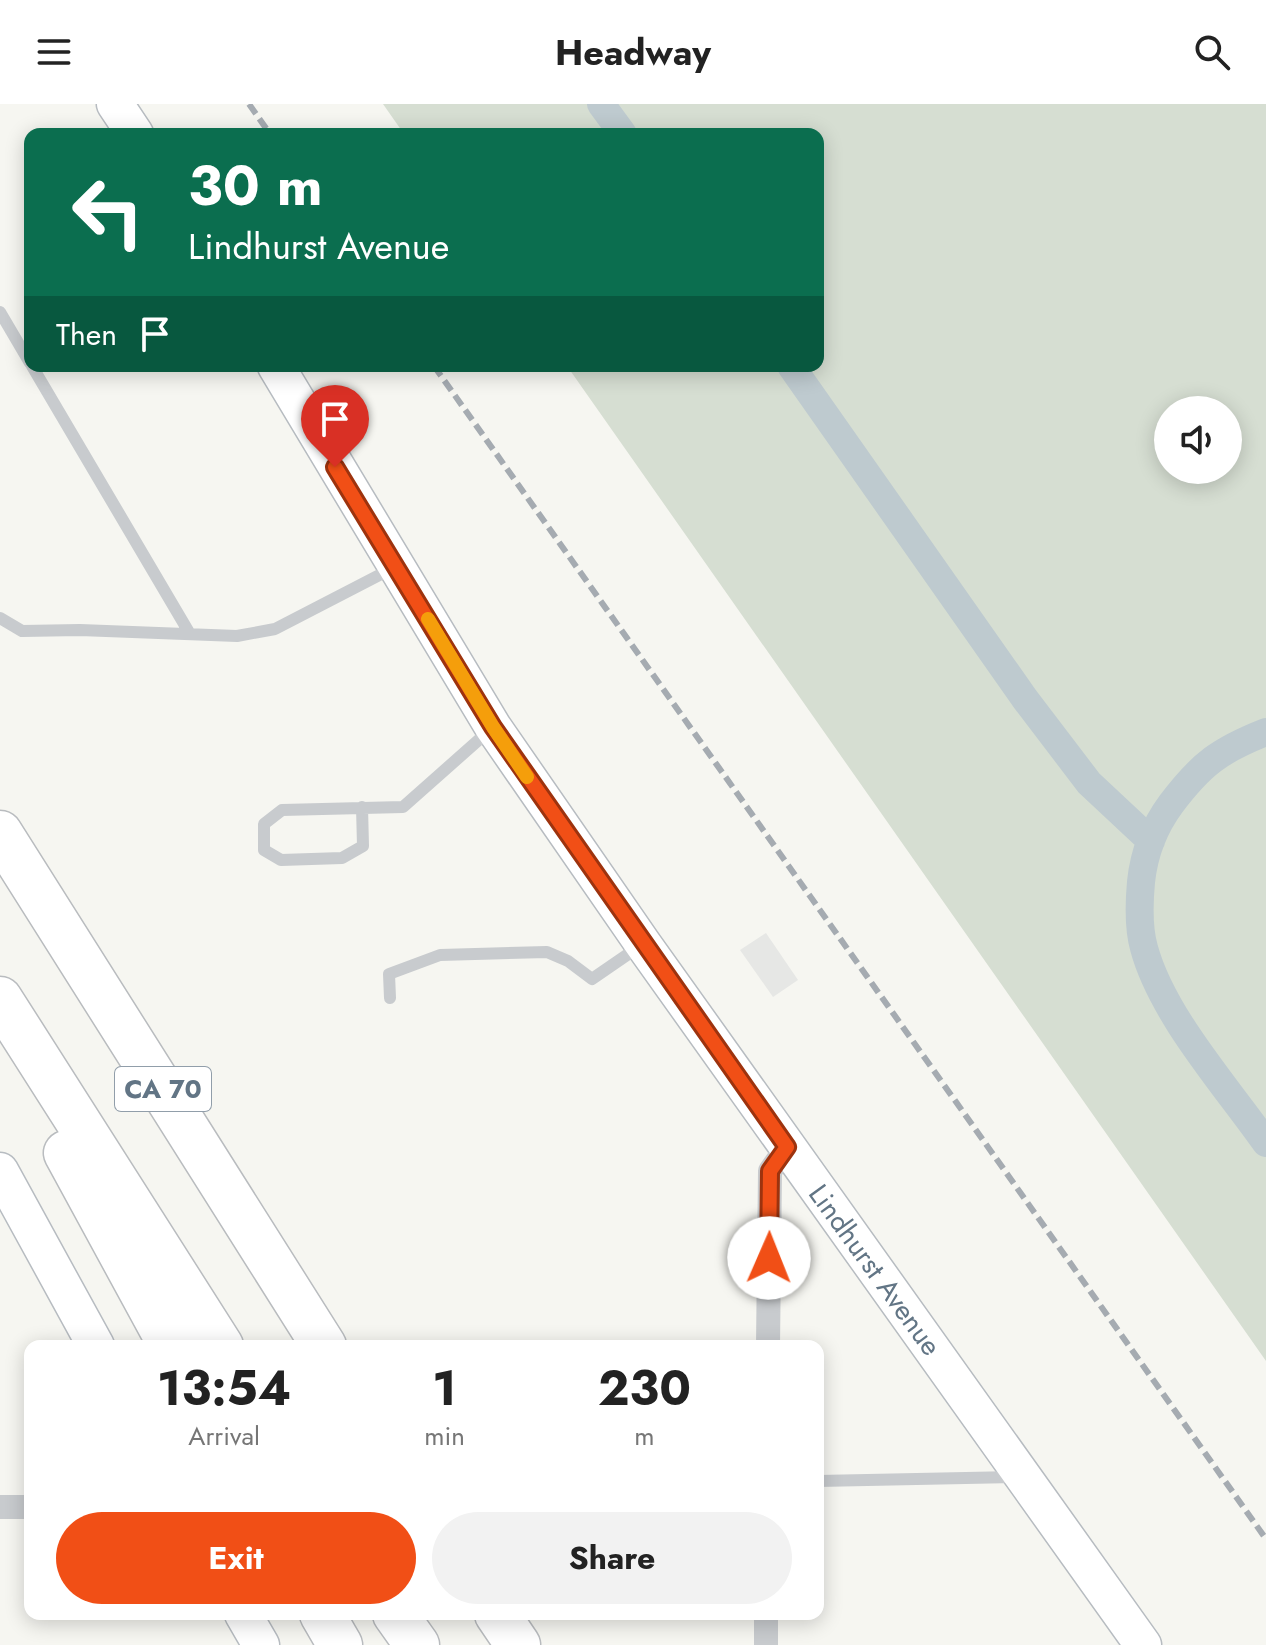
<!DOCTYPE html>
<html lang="en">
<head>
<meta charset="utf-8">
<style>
  :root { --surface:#fff; --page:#f2f2f2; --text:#222; --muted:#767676; --accent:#f14f16 }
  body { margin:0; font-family:Jost,sans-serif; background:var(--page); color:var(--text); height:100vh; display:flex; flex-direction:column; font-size:30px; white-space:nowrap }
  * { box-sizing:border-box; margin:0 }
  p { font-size:26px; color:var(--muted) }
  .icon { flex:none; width:44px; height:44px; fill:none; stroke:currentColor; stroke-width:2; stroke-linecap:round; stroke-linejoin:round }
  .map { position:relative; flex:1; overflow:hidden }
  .panel { position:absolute; left:24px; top:1236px; width:800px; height:280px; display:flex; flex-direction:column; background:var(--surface); border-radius:16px; box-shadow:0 4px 20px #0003 }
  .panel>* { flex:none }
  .guide { position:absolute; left:24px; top:24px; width:800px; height:244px; border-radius:16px; box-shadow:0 4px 20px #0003; background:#0b6e4f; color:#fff; overflow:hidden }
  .buttons { position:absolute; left:1154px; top:292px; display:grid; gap:16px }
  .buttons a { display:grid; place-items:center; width:88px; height:88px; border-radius:50%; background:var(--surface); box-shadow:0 4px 20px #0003; font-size:40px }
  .pin { position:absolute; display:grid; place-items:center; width:68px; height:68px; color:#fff; margin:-82px -34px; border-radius:50% 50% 50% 0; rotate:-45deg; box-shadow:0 0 8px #0007 }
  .pin .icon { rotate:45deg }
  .me { position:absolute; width:88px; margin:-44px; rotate:1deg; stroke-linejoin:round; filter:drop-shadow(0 0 6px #0008) }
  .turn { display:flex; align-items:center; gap:28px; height:168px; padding:0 32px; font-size:36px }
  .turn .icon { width:104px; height:104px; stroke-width:2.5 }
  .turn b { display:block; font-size:56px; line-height:68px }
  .then { display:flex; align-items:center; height:76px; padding:0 32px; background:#0003; gap:16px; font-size:30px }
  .eta { display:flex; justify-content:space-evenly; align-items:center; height:136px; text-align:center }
  .eta b { font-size:48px; font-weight:700; line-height:56px }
  .primary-button { display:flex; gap:16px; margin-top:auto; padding:16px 32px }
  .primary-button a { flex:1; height:92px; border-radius:48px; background:var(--accent); color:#fff; font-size:32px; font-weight:700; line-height:92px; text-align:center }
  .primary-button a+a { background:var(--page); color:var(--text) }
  header { display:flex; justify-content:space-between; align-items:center; height:104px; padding:0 32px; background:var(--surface); font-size:36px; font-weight:700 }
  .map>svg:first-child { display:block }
  .built { fill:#e6e7e5 }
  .green { fill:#d6ded2; fill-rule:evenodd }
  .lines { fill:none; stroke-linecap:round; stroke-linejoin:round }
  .canal { stroke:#becacf; stroke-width:28 }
  .secondary-casing { stroke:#b7bcc1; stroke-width:39 }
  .highway-casing { stroke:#b9bcbf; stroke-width:47 }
  .lane { stroke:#c8cbce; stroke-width:12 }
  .street { stroke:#c8cbce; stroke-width:24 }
  .secondary { stroke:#fff; stroke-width:36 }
  .highway { stroke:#fff; stroke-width:44 }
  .rail { stroke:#a5abb1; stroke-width:6; stroke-dasharray:12 6; stroke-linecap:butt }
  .route-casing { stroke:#9d330e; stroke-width:20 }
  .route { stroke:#f14f16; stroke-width:14 }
  .slow { stroke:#f59e0b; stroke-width:14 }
  .labels { text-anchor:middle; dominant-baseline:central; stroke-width:8; stroke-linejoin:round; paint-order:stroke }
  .shield { fill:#fff; stroke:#919eaa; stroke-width:2 }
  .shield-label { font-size:26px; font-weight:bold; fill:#627585 }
  .street-label { font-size:28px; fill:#627585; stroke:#fff }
</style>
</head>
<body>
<header><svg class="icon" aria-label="menu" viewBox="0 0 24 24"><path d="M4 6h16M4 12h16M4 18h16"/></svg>Headway<svg class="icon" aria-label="search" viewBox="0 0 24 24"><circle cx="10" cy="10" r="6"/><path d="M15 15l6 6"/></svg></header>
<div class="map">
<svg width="1266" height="1541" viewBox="0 0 1266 1541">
  <rect width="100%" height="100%" fill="#f6f6f1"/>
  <path class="built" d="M766,829L798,876L773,893L740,846Z"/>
  <path class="green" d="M383,0H1266V1257L567,262H818V30H404ZM1168,306H1228V366H1168Z"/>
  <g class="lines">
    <path class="canal" d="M601,0L623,30
      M791,262L1025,595L1089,679L1151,737
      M1266,628C1220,646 1201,660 1171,700C1154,723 1144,749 1141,778C1139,800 1138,823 1144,844C1162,911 1226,982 1266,1039"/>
    <defs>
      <path id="secondary" d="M115,0L135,30
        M276,262L493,623L643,840L1143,1541
        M0,1067L96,1242
        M243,1510L261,1541"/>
      <path id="highway" d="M0,729L324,1242
        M0,895L221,1242
        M66,1049L171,1242
        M322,1510L340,1541
        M395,1510L417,1541
        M497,1510L518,1541"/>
    </defs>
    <use href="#secondary" class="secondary-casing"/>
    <use href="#highway" class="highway-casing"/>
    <path class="lane" d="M0,208L30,259
      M32,262L190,530
      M0,514L22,527L80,526L237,532L275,525L393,464
      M362,703L363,742L342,754L281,756L264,746V720L282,706L403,703L491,625
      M390,894L389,870L440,851L547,848L568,857L592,875L640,842
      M818,1377L1015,1373"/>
    <path class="street" d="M768,1242L770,1067L787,1043
      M0,1403H30
      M766,1541V1510"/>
    <use href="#secondary" class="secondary"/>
    <use href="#highway" class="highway"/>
    <path class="rail" d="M249,0L270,30
      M434,262L1266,1435"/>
  </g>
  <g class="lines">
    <defs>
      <path id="route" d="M335,363L493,623L787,1043L770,1067L769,1154"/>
    </defs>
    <use href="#route" class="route-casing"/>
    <use href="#route" class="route"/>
    <path class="slow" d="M428,515L493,623L527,673"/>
  </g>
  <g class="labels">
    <rect class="shield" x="115" y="963" width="96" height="44" rx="6"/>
    <g class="shield-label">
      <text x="163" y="985">CA 70</text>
    </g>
    <g class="street-label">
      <text transform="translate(875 1166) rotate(54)">Lindhurst Avenue</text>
    </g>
  </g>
</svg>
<div class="buttons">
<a><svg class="icon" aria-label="sound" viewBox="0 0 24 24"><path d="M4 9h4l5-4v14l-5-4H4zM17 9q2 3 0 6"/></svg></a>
</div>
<div class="pin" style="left:335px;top:363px;background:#d93025"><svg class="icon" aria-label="arrive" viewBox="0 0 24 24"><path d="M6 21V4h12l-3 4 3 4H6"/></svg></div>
<svg class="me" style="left:769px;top:1154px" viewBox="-20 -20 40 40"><circle r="19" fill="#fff"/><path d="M0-13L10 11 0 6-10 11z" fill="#f14f16"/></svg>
<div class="guide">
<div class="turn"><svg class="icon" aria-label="left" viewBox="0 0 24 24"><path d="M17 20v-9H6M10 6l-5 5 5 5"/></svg><div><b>30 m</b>Lindhurst Avenue</div></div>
<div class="then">Then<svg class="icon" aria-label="arrive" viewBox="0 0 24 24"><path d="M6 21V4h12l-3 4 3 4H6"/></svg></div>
</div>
<section class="panel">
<div class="eta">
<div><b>13:54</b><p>Arrival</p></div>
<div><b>1</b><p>min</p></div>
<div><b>230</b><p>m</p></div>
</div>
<div class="primary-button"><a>Exit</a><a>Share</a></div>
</section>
</div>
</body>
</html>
